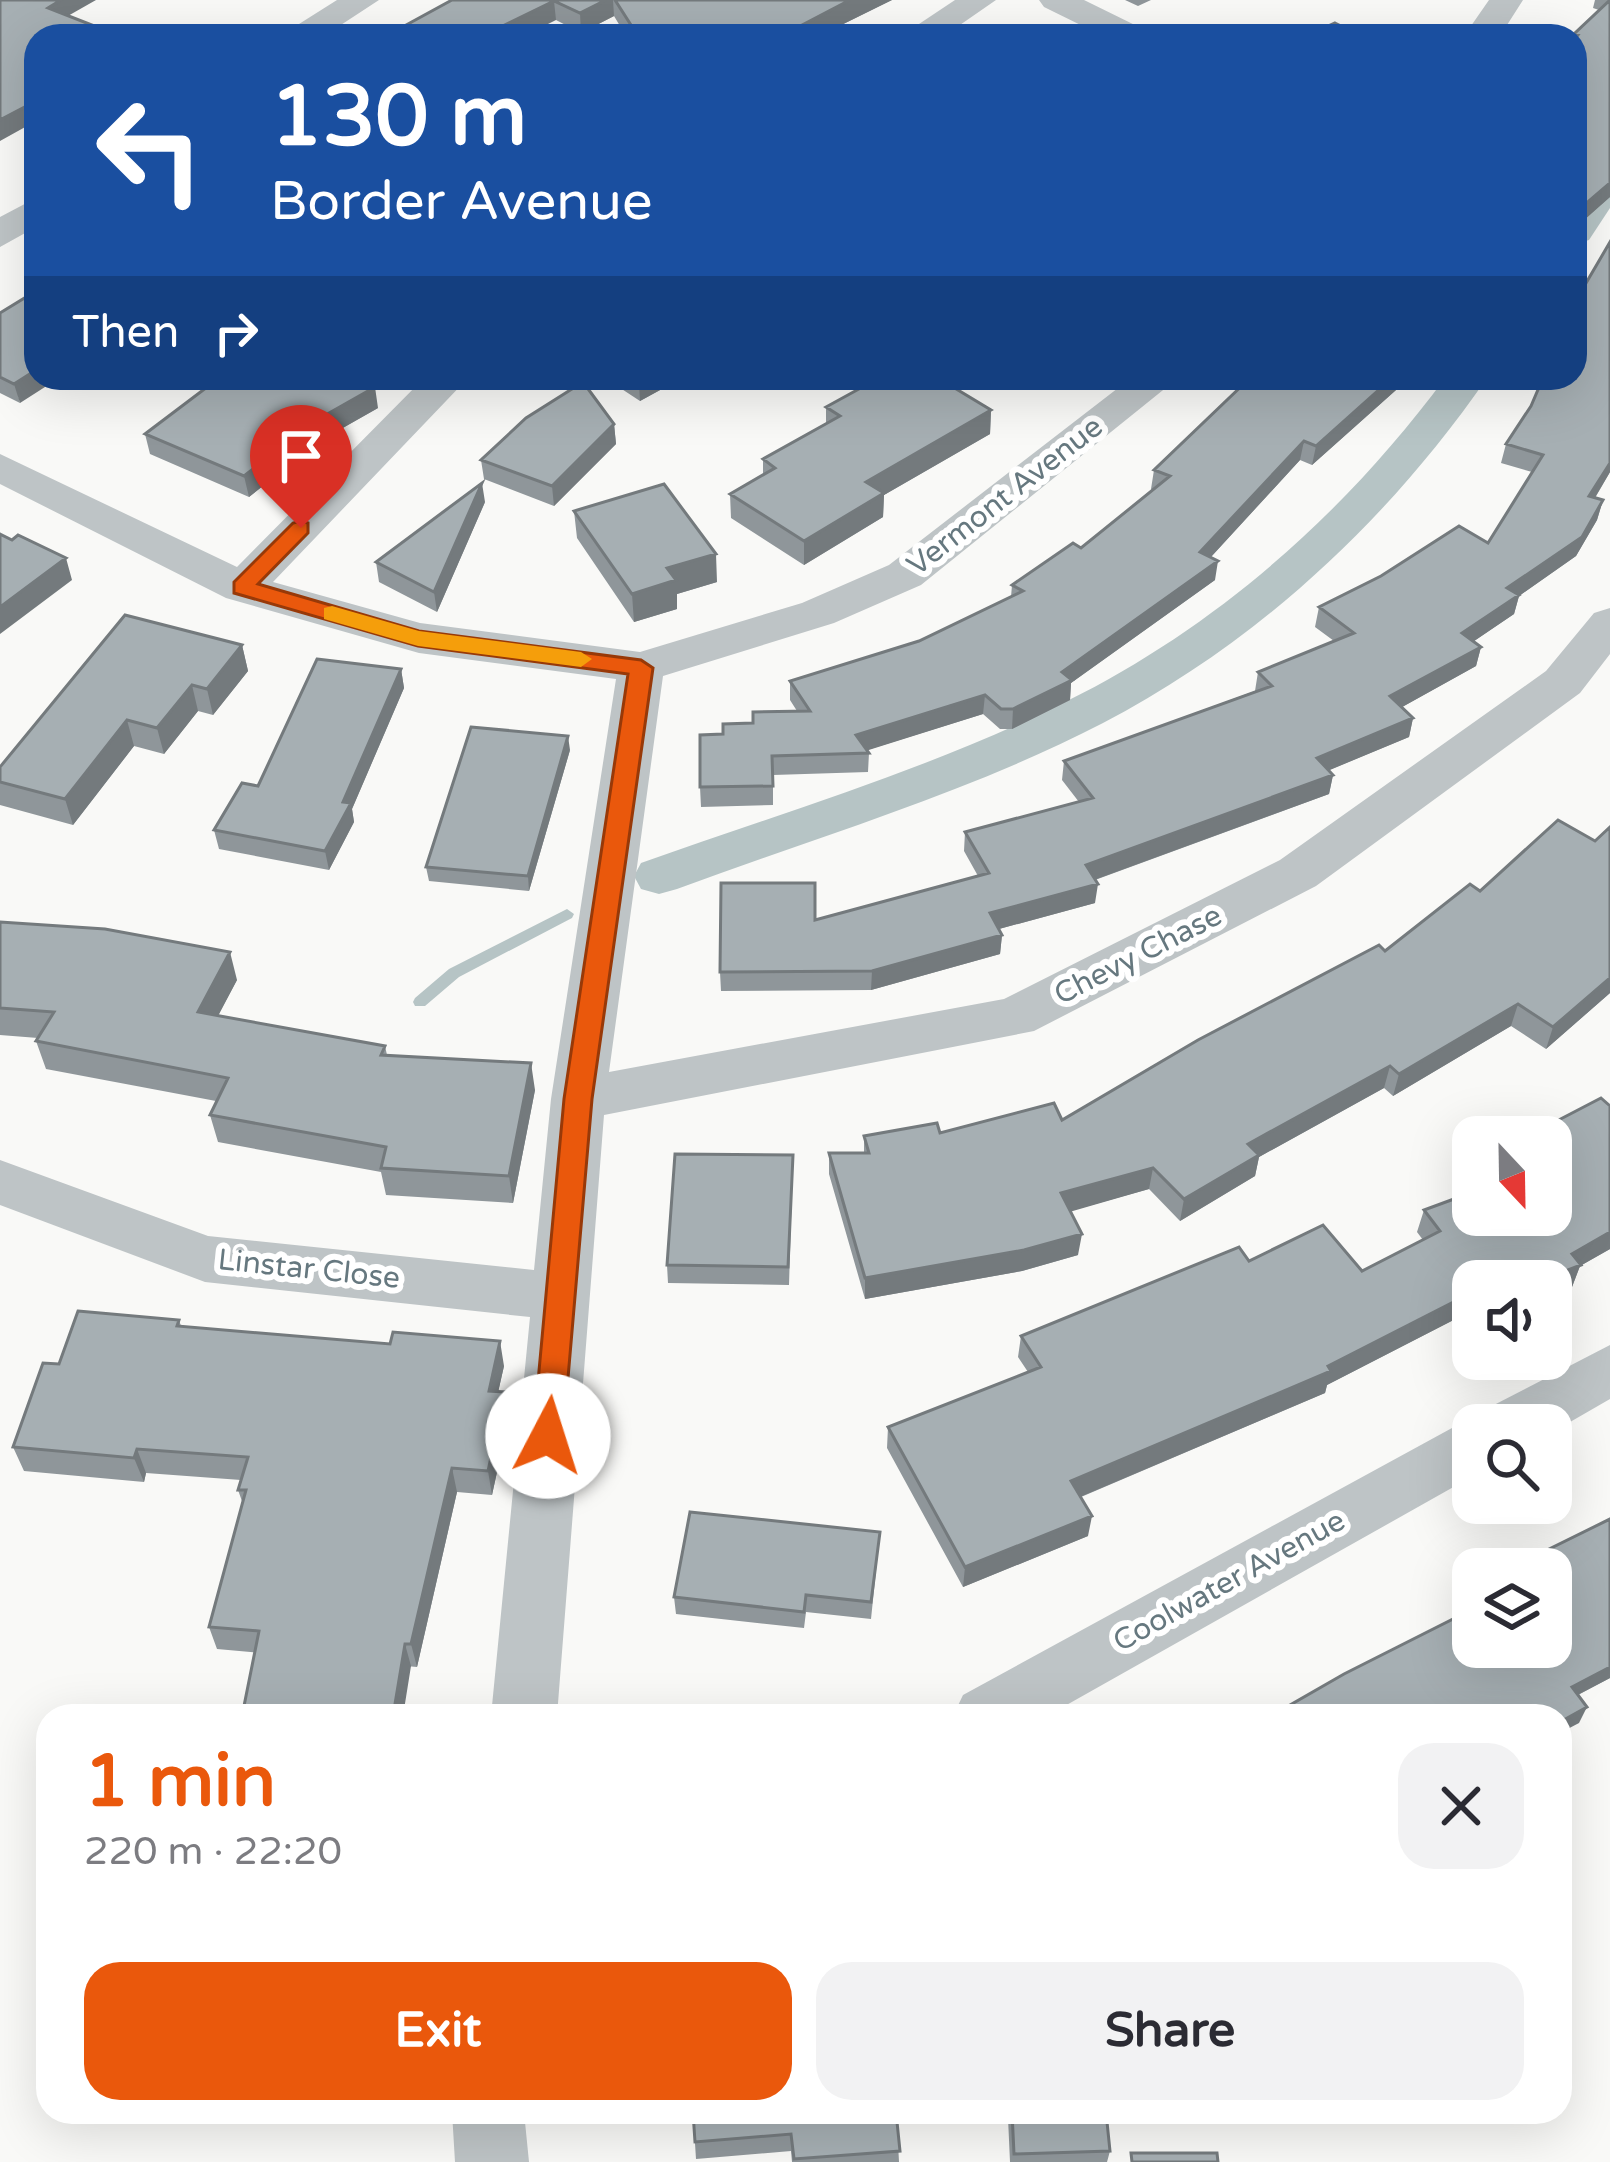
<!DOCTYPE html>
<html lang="en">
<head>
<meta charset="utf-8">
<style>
  :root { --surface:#fff; --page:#f2f2f3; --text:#2b2b33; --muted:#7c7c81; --accent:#ea580c }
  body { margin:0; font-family:"Varela Round",sans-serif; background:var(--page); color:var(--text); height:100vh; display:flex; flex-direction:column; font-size:45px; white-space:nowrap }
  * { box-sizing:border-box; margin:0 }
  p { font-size:39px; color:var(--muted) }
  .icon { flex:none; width:66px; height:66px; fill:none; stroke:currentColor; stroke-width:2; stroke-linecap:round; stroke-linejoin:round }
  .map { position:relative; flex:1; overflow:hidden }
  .side { position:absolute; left:36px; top:1704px; width:1536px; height:420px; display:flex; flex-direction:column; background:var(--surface); border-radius:36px; box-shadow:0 12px 48px #0002 }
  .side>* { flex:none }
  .hud { position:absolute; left:24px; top:24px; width:1563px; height:366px; border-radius:36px; box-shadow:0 12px 48px #0002; background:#1a4fa0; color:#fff; overflow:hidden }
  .needle { width:78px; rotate:158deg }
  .controls { position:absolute; left:1452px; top:1116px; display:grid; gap:24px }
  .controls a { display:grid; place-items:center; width:120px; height:120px; border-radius:24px; background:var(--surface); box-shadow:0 12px 48px #0002; font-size:60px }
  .pin { position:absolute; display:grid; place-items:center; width:102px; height:102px; color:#fff; margin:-123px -51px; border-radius:50% 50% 50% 0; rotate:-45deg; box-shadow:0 0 12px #0007 }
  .pin .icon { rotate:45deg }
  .me { position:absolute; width:132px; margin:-66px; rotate:5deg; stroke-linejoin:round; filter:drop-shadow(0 0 9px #0008) }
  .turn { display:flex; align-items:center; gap:42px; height:252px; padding:0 48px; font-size:54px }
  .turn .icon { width:156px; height:156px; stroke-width:2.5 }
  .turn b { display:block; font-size:84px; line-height:102px }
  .then { display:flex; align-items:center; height:114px; padding:0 48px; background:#0003; gap:24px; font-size:45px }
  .round { display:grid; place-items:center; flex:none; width:126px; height:126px; border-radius:36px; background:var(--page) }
  .head { display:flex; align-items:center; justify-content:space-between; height:204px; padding:0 48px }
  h1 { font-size:72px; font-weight:700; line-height:90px; color:var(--accent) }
  .action { display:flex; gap:24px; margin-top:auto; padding:24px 48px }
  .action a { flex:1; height:138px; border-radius:36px; background:var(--accent); color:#fff; font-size:48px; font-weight:700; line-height:138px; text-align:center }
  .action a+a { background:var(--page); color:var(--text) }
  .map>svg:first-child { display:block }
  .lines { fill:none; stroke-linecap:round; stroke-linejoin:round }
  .stream { fill:#b6c4c5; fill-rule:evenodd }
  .canal { fill:#b6c4c5; fill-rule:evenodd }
  .minor { fill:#bec4c6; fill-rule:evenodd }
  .wall { fill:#8f969a }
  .shaded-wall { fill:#747a7d }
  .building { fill:#a6afb3; stroke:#747a7d; stroke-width:3 }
  .route { fill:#ea580c; stroke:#983908; stroke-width:3 }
  .slow { fill:#f59e0b }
  .labels { text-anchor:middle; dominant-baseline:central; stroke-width:12; stroke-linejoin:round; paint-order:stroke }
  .street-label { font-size:30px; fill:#66787f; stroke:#fff }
</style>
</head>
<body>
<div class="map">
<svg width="1610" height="2162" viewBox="0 0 1610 2162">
  <rect width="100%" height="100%" fill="#f9f9f7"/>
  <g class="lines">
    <path class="stream" d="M567,909L574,914L572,918L459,977L425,1006H415L413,1002L415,998L449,969Z"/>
    <path class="canal" d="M1610,169V208L1589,240L1575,244V204L1597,172Z
      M1445,378H1487C1388,521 1258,642 1103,723C968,793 819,836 677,889L659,894L641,889L634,876L641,863C784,812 931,769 1067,701C1218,626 1346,512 1445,378Z"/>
    <path class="minor" d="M337,0H379L324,36H280Z
      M955,0H996L944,36H901Z
      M1039,0H1084L1143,29L1149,36H1103L1044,7Z
      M1489,0H1523L1500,36H1464Z
      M36,198V227L0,247V217Z
      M424,378H468L273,582L420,623L640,652L802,603L889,565L1131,378H1178L921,585L834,623L663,676L609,1072L1004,999L1280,860L1546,671L1594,613L1610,608V654L1580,693L1316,886L1034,1031L604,1115L557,1716H491L530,1317L205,1282L0,1205V1160L208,1236L534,1270L551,1099L616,679L419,653L226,598L0,484V454L237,567Z
      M1610,1345V1399L1551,1433V1425H1473V1476L1047,1716H953L963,1695L1452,1428L1473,1420L1482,1423L1490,1407Z
      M452,2112H524L529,2162H455Z"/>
  </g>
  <path class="wall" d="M452,0H892L819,36H626L614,16L581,33L556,20Z
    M1125,0H1151L1138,6Z
    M1595,0H1610V197L1575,228L1574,36L1599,10L1593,8Z
    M1610,242V472L1595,498L1603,500L1597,520L1576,556L1519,596L1514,614L1474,641L1481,647L1476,666L1402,707L1413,718L1409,737L1329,770L1333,775L1329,794L1095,880V903L999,929L1002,935L1000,954L871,990L721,991L720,972L815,920L978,876L964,851L965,832L1079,802L1062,780L1064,761L1255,691L1258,672L1334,641L1315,627L1319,607L1488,543L1532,472L1501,463L1506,444L1531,406Z
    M0,313L20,403L0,393Z
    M605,378H682L640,401Z
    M1250,378H1406L1405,382L1312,465L1300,460L1211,557L1215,580L1071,683L1070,700L1012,729H1000L983,714L867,750L869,753L868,772L773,775V805L701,807L700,787L723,734L753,723L797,711L790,700V681L919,641L1011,597L1012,585L1081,548L1153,490L1151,489L1154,470Z
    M826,407L991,410L990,434L884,495L883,517L804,565L731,518L730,494L763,475V459L826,423Z
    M378,408L318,442L249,497L150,454L145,434Z
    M614,424L616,444L554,506L484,479L481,460Z
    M485,502L437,612L379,582L376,562Z
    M574,511L717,582L677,594V609L634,622L577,538Z
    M242,645L248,671L213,715L198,711L164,754L134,746L73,825L0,805V767Z
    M401,669L404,688L352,809L354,822L329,870L219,849L214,830L258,786Z
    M570,750L529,891L429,881L426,867Z
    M0,922L237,980L218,1015L385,1046L387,1055L535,1090L513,1203L386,1195L381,1172L218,1142L210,1115L216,1101L46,1069L36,1041L38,1038L0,1035Z
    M1385,951L1610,993L1546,1049L1511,1026L1393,1096L1384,1088L1259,1157L1255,1176L1180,1221L1149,1189L1070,1211L1078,1255L1022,1271L865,1299L829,1174V1153H864V1136L940,1133L1062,1120Z
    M1610,1106V1249L1580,1266L1572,1287L1473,1281V1310L1327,1385L1325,1393L1081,1497L1088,1536L963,1587L887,1448L888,1427L1028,1372L1018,1357L1021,1336L1249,1261L1362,1271L1423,1240L1417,1232L1424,1210L1551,1215Z
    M793,1155L789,1285L668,1283L667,1265Z
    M179,1320L181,1326L504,1366L498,1392L509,1417L492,1495L457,1492L417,1667L217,1649L209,1627L243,1504L238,1490L241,1480L146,1473L144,1482L24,1471L13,1447L59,1364Z
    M1610,1519V1678L1578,1695L1579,1723L1473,1647L1551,1569H1528L1533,1557Z
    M880,1532L871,1619L806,1612L804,1628L676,1614L674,1597Z
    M693,2112H1106L1110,2151L1107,2162H1010L1008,2118L897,2124L899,2162H792L791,2151L696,2159Z"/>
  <path class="shaded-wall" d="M61,0H96L52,25L48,8Z
    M606,0H613L614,16L581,33L580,13Z
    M850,0H892L819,36H781Z
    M554,1L556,20L524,36H482Z
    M36,101V121L0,141V120Z
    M1610,183V197L1575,228V213Z
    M36,370V378H59L20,403L14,384Z
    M646,378H682L640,401L639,382Z
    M1392,378H1406L1405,382L1312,465L1316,446Z
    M375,387L378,408L318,442L249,497L244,476L315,421Z
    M991,410L990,434L884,495L883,517L804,565V541L866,482Z
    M614,424L616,444L554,506L552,486Z
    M1304,441L1300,460L1198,571L1200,552Z
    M1610,463V472L1584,516L1589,496Z
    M482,483L485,502L437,612L434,592Z
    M1603,500L1597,520L1576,556L1519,596L1514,614L1458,652L1462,633L1507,588Z
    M716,554L717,582L677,594V609L634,622L632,594L667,568Z
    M66,558L72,580L0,634V607Z
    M1218,561L1215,580L1071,683L1070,700L1012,729L1013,709L1062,672Z
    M242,645L248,671L213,715L207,689Z
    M1481,647L1476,666L1386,716L1390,696Z
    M401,669L404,688L352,809L354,822L329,870L325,851L343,802Z
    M192,685L198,711L164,754L157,728Z
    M985,695L983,714L856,754V735Z
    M1413,718L1409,737L1313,777L1317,758Z
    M127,720L134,746L73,825L65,799Z
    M568,736L570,750L529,891L528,876Z
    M1333,775L1329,794L1083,884L1086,865Z
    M1098,884L1095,903L988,932L990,913Z
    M1002,935L1000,954L871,990L872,971Z
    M230,952L237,980L206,1039L198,1012Z
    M1610,978V993L1546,1049L1553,1027Z
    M1518,1004L1511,1026L1393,1096L1399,1074Z
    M531,1063L535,1090L513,1203L509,1176Z
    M1390,1066L1384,1088L1259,1157L1255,1176L1180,1221L1184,1199L1248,1144Z
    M1153,1168L1149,1189L1059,1215L1061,1193Z
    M1610,1232V1249L1580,1266L1572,1287L1551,1295V1281H1539L1572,1254Z
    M1082,1234L1078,1255L1022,1271L865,1299V1278Z
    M1473,1292V1310L1327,1385L1325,1393L1068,1502L1071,1481L1328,1366Z
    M500,1341L504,1366L493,1415L489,1391Z
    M505,1392L509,1417L492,1495L488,1471Z
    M137,1449L146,1473L144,1482L134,1458Z
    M452,1468L457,1492L417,1667L411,1644Z
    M1092,1516L1088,1536L963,1587L965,1567Z
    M405,1644L411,1666L403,1716H393Z
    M1610,1667V1678L1564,1702L1572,1687Z
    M1587,1707L1579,1723L1560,1733V1722Z"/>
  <path class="building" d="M0,0H61L48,8L120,36H36V101L0,120Z
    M452,0H606L580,13L554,1L482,36H386Z
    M615,0H850L781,36H638Z
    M1610,0V183L1575,213V39L1578,35L1574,34Z
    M1335,23L1361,36H1306Z
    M1610,242V463L1589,496L1603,500L1582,537L1507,588L1519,595L1462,633L1481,647L1390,696L1413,718L1317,758L1333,775L1086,865L1098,884L990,913L1002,935L872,971L720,972L721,883H815V920L989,873L965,832L1093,798L1064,761L1272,686L1258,672L1354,633L1319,607L1381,576L1459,526L1488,543L1543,455L1506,444L1531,406L1543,378H1575V302Z
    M36,291V370L14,384L0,377V313Z
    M219,378H360L375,387L315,421L244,476L145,434Z
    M879,378H938L991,410L866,482L884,493L804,541L730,494L775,468L763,459L840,416L826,407Z
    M1250,378H1392L1316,446L1304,441L1200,552L1218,561L1062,672L1072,680L1013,709H1001L985,695L856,735L869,753L772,756L773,786L700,787V735L723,734V724L753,723V712L810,711L790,681L919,641L1023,591L1012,585L1073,543L1081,548L1170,476L1154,470Z
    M583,382L614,424L552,486L481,460L526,418Z
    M482,483L434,592L376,562Z
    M664,484L716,554L667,568L676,580L632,594L574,511Z
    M0,534L12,540L18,535L66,558L0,607Z
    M125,615L242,645L207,689L192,685L157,728L127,720L65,799L0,782V767Z
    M317,659L401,669L343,802L351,803L325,851L214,830L242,783L258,786Z
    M471,727L568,736L528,876L426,867Z
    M1558,820L1595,841L1610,827V978L1553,1027L1518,1004L1399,1074L1390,1066L1248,1144L1259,1155L1184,1199L1153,1168L1061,1193L1082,1234L1024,1250L865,1278L829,1153H869L864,1136L937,1123L940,1133L1054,1103L1062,1120L1198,1040L1379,945L1385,951L1470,884L1480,891Z
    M0,922L105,929L230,952L198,1012L385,1046L381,1055L531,1063L509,1176L381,1168L386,1147L210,1115L228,1078L36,1041L54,1012L0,1008Z
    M1601,1098L1610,1106V1232L1572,1254L1581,1265L1539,1281H1473V1292L1328,1366L1331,1371L1071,1481L1092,1516L965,1567L888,1427L1041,1367L1021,1336L1239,1247L1249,1261L1323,1225L1362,1271L1440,1231L1424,1210L1473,1192V1215H1551V1137H1526Z
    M675,1154L793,1155L788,1267L667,1265Z
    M78,1311L179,1320L177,1326L390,1344L393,1332L500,1341L489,1391L505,1392L488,1471L452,1468L411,1644H405L393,1716H242L259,1631L209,1627L246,1490H238L248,1457L137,1449L134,1458L13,1447L43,1363L59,1364Z
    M690,1512L880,1532L871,1602L806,1595L804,1612L674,1597Z
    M1610,1519V1667L1572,1687L1587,1707L1560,1722V1716H1271L1344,1674L1473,1609V1647H1551V1569H1543L1533,1557Z
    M693,2112H896L900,2151L794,2159L791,2134L695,2142Z
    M1012,2112H1106L1110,2151L1014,2154Z
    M1131,2153H1217L1218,2162H1132Z"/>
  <path class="route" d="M301,521L308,523V533L258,584L419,631L641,660L653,668L592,1099L563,1436L559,1445L548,1449L537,1445L533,1436L564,1099L628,674L418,646L234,593V582L293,523Z"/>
  <path class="slow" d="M332,606L419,631L581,652L592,659L581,667L418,646L324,619V608Z"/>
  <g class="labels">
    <g class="street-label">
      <text transform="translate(1005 496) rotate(-38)">Vermont Avenue</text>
      <text transform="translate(1138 955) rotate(-27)">Chevy Chase</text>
      <text transform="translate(309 1269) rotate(6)">Linstar Close</text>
      <text transform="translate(1229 1581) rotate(-29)">Coolwater Avenue</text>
    </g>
  </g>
</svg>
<div class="controls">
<a><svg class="needle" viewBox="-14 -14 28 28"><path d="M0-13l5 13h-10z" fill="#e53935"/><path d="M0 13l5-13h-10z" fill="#7c7c81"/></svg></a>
<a><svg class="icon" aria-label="sound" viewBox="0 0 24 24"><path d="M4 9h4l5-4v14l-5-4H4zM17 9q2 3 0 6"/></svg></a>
<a><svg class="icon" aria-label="search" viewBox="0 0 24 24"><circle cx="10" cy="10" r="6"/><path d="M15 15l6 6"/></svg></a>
<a><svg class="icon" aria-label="layers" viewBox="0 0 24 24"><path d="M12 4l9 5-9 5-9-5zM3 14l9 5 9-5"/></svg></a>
</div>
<div class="pin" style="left:301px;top:528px;background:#d93025"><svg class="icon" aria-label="arrive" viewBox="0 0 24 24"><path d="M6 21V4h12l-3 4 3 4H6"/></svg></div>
<svg class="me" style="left:548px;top:1436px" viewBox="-20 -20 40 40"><circle r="19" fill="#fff"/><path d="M0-13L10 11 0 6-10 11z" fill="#ea580c"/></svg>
<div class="hud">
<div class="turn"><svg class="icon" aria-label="left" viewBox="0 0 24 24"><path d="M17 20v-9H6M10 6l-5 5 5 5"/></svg><div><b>130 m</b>Border Avenue</div></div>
<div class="then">Then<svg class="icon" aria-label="right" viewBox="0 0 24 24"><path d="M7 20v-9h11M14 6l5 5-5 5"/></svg></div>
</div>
<section class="side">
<div class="head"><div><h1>1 min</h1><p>220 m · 22:20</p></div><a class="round"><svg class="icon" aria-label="close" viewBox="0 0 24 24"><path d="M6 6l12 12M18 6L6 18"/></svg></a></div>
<div class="action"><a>Exit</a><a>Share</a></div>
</section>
</div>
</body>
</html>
